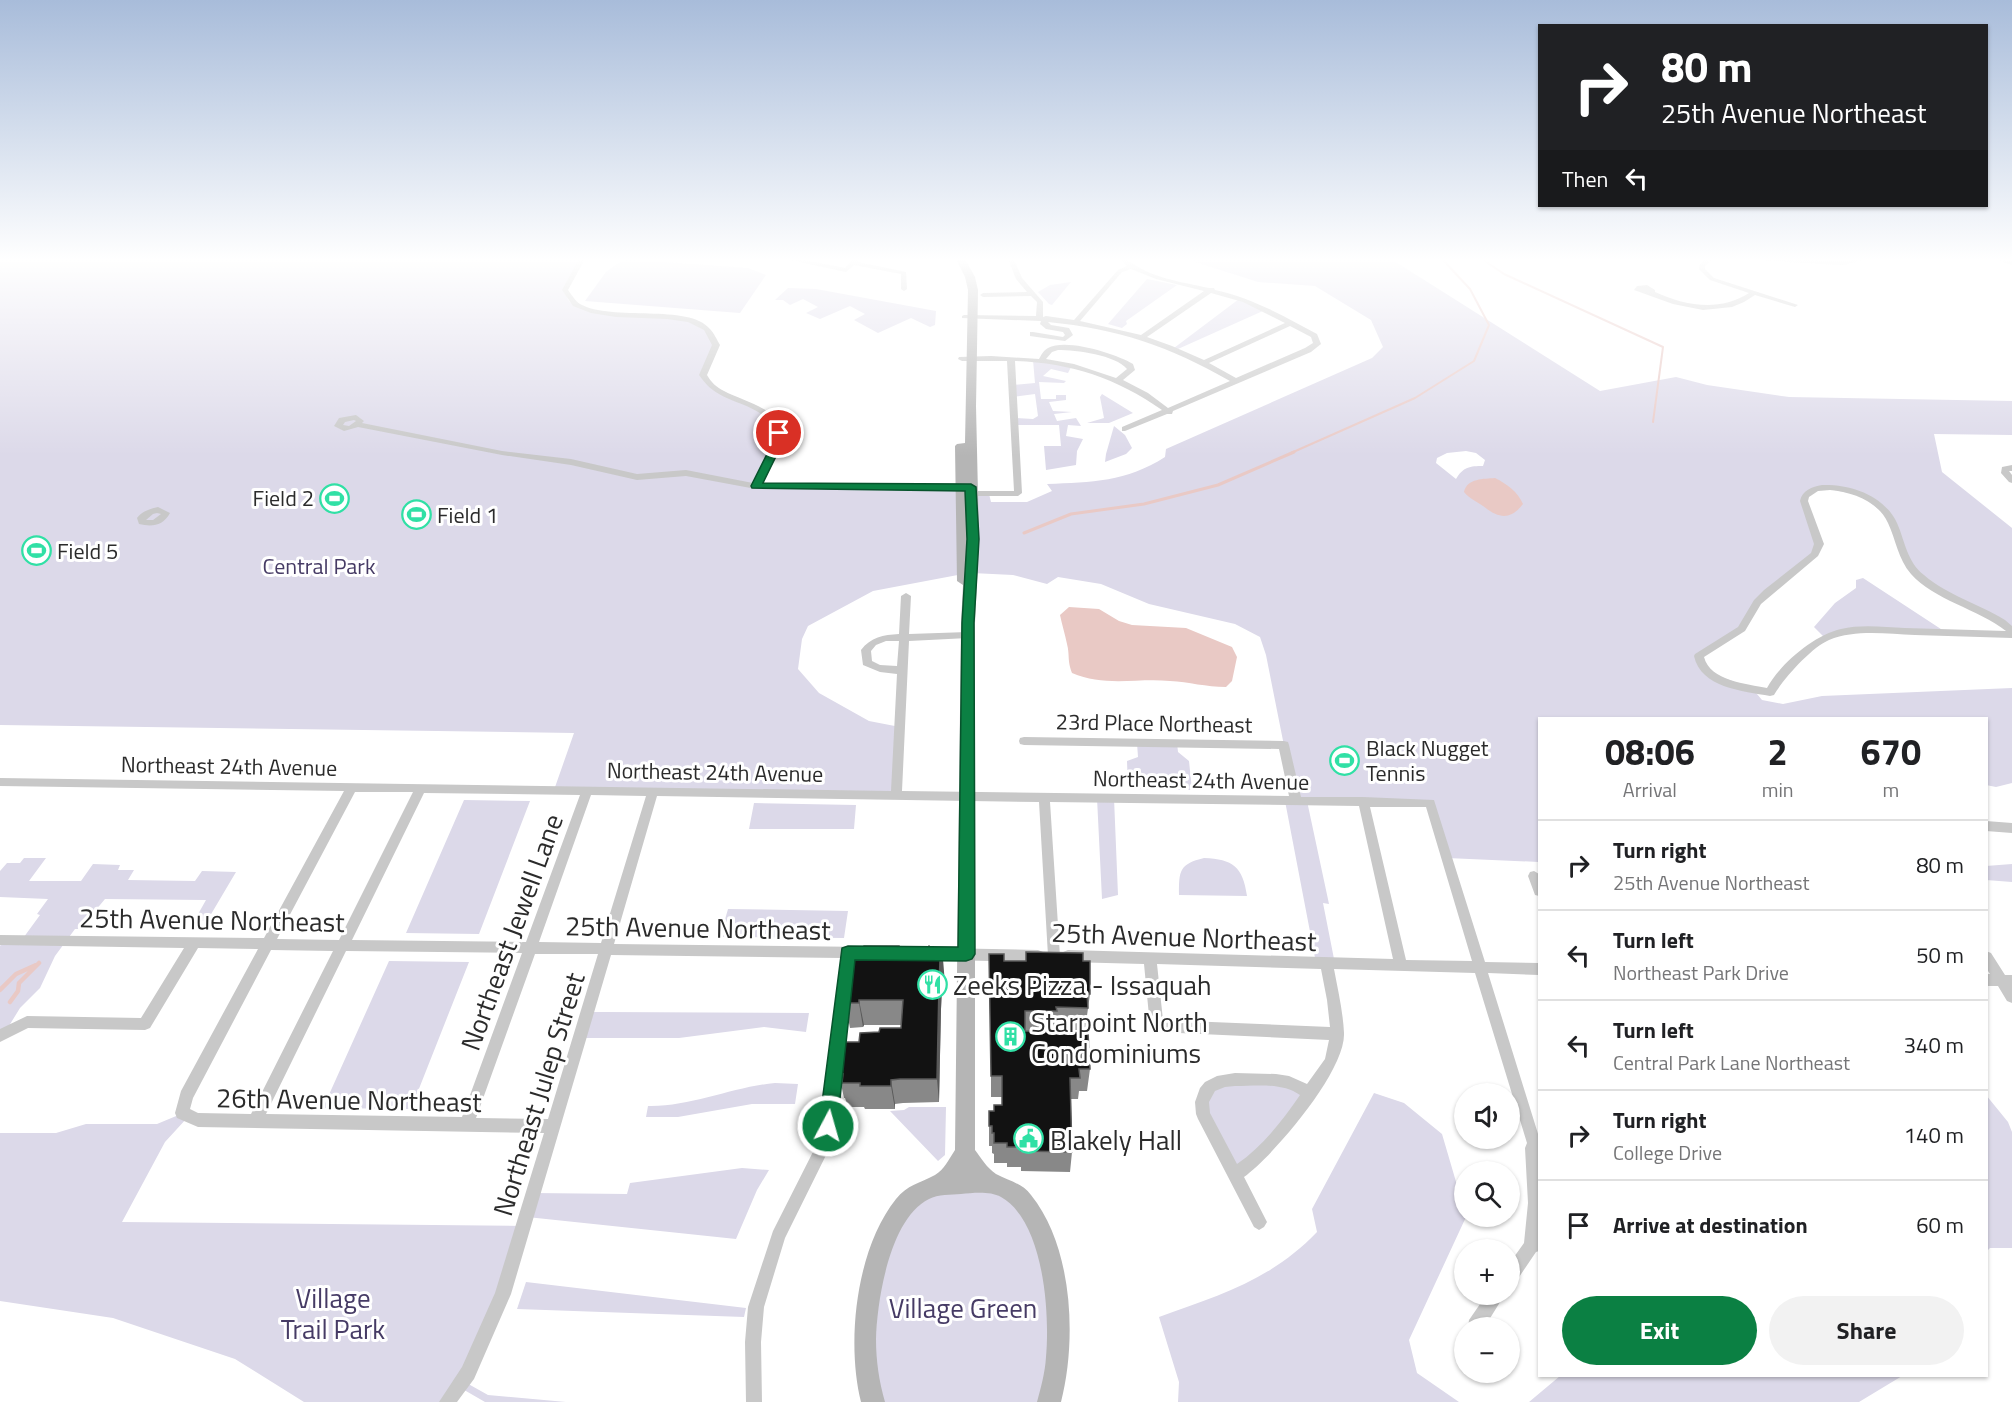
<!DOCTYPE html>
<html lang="en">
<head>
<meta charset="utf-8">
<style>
  :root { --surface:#fff; --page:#f2f2f2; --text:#202124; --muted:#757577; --line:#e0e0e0; --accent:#0b8043 }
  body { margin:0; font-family:"Titillium Web",sans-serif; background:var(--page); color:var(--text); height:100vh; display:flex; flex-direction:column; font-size:22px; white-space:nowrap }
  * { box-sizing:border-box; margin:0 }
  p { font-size:20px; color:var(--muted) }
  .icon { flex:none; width:33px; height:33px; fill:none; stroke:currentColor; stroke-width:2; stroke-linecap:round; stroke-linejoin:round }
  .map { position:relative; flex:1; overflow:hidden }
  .drawer { position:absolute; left:1538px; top:717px; width:450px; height:660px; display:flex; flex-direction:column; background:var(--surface); border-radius:0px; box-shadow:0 2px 4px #0004 }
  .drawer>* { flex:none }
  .hud { position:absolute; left:1538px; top:24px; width:450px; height:183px; border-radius:0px; box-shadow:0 2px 4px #0004; background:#202124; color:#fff; overflow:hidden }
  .controls { position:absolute; left:1454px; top:1083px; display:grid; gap:12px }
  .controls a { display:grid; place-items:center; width:66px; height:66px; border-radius:50%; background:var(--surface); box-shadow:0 2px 4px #0004; font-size:30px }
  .pin { position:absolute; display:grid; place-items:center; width:51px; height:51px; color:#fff; margin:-26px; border:3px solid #fff; border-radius:50%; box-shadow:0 2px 6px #0007 }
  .me { position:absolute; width:66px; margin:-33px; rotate:6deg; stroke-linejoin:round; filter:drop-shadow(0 0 4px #0008) }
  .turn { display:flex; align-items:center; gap:21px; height:126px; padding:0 24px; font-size:27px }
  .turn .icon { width:78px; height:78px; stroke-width:2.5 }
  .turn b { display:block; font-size:42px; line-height:51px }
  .then { display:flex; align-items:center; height:57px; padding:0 24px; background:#0003; gap:12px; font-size:22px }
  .eta { display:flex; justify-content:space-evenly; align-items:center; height:102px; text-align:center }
  .eta b { font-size:36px; font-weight:700; line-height:42px }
  .cta { display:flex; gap:12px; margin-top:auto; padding:12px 24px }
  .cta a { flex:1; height:69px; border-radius:36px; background:var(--accent); color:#fff; font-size:24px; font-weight:700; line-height:69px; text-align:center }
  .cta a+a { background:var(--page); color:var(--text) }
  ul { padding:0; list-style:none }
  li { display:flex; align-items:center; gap:18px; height:90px; padding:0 24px; border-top:2px solid var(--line) }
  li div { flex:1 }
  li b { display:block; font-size:22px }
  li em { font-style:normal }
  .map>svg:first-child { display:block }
  .green { fill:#dcd9e9; fill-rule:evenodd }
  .water { fill:#e9c9c5 }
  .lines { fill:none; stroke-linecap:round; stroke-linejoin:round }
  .stream-far2 { stroke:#e9c9c5; stroke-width:2 }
  .stream-far1 { stroke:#e9c9c5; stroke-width:3 }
  .stream { stroke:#e9c9c5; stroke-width:4.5 }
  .street { fill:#c8c8c8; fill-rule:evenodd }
  .secondary { fill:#b5b5b5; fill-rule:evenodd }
  .wall { fill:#888 }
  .shaded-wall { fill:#595959 }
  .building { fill:#121212; stroke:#595959; stroke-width:1.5 }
  .route { fill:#0b8043; stroke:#07532c; stroke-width:1.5 }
  .labels { text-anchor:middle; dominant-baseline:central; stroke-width:6; stroke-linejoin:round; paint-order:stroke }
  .poi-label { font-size:22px; fill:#2b2b2b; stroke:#fff; text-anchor:start }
  .park-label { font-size:22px; fill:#463b65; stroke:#fff }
  .street-label { font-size:22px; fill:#2b2b2b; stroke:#fff }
  .near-street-label { font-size:27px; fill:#2b2b2b; stroke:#fff }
  .near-poi-label { font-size:27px; fill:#2b2b2b; stroke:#fff; text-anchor:start }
  .near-park-label { font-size:27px; fill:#463b65; stroke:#fff }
</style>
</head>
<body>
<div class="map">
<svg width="2012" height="1402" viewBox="0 0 2012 1402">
  <rect width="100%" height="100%" fill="#fff"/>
  <path class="green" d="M0,259H582C576,270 563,283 567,297C574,321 674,312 697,324C703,327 709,334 715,339L703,375L707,383L761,410L779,433L756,485L960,487L963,574L873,591L808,626L802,639L798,669L819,693L869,721L900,727L896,794L554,790L574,733L0,725Z
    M624,259L748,268L766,275L740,313L585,301L606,272Z
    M1186,259H1391L1600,391L1676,377L1707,385L1789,397L2012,401V435L1934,434L1942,472L2012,528V631L1915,573L1889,517L1860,495L1824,488L1805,496L1819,549L1767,592L1742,629L1703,652L1704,671L1752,688L1762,700L1783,704L1822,696L2012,688V783L1996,787L1986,785V718H1539V862L1447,858L1430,803L1307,801L1329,904L1323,903L1335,964L1316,963L1285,801H1295L1266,655L1260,637L1235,624L1149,604L1101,584L1058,577L1047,584L1013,575L972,573L971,494H989L991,502H1027L1052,491L1047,484C1092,482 1126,482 1165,457L1166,449L1372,358L1383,347L1371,320L1315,286L1258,282ZM1466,451L1476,453L1485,460L1483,466C1470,466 1463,467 1456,479L1436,463L1437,458L1447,453Z
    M1147,279L1177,285L1126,321L1127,324L1122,328L1108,324Z
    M1071,282L1052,305L1049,304L1038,292L1050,285Z
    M788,288L816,289L936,311L935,325L930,327L911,318L878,333L854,320L865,314L850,306L820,319L806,313L818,307L803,299L790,305L783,300H775Z
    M1239,299L1265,310L1178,349L1174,348Z
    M1033,360L1072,365L1068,373L1051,369L1043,376L1066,381L1064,383L1039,382L1041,399H1056V395H1066V400L1049,402L1053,411L1072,412L1054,414L1057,421L1076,418L1081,426L1068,425L1066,436L1083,439L1077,451L1076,465L1046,470L1044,446H1061L1059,425H1014V418L1033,419L1038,416L1035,394L1013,397L1012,385L1035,383Z
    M1102,394L1133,413L1109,423H1087L1104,418L1100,397Z
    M1114,426L1125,435L1132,448L1126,454L1105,462L1106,454Z
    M1863,578L1947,633L1868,630L1825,638L1814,627L1835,603L1856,588V580Z
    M1137,743H1177L1178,752L1189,761L1192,790L1128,789L1127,761L1138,757Z
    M1097,798H1114L1118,895L1102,899Z
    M464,800L530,801L479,934L406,933Z
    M754,803L856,805L854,829H749Z
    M24,858H46L29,881H81L93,864L120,865L118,870H134L128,880L195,881L202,871L236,872L207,921H197L200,916H197L206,900L105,899L80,929H75L55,956L40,988L20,1008L4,1034L0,1036V946L4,941H21L40,915L37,914L48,899L0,897V871L7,863H20Z
    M1204,858C1233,859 1243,867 1247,896L1179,895C1179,871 1179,864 1204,858Z
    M2012,864V882L1986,880V866Z
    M728,909L848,911L844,938L720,937Z
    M389,961L469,962L411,1109L323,1108Z
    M587,1012H602L809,1013L806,1032L764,1027L679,1038H579Z
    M1286,1081L1308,1093L1236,1174L1203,1114L1209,1087Z
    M775,1083L798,1084L795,1104H752L678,1117H646L648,1106C691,1107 732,1087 775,1083Z
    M1374,1093L1404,1103L1442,1134L1464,1209L1466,1217L1409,1340L1417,1373L1459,1402H1178L1179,1382L1159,1317C1220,1295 1271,1280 1317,1232L1312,1209Z
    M1986,1095L2008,1122L2012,1132V1248H1990L1986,1252Z
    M909,1107H946L945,1155L938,1161L890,1111L904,1110Z
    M181,1114L187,1118L165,1142L122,1222L523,1226L463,1381L488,1395L566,1402H485L459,1387L447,1402H304L235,1359L113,1318L0,1301V1133H56L86,1124H157Z
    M742,1168L769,1170L757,1190L736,1239L527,1217L533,1193L627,1194L630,1183Z
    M1009,1189L1051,1261L1049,1402H873L879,1259L923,1190Z
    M526,1282L746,1308L744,1317L517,1309Z
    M1560,1376H1902L1859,1402H1529Z"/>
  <path class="water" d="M1495,478C1507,484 1518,492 1523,504C1510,521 1498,518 1483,506C1476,501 1470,499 1464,492C1467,478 1484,479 1495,478Z
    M1069,607L1099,609L1119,621L1132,625L1186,628L1232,647L1237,657L1232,681L1226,687C1206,687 1189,682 1170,681C1136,678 1104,687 1072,673C1067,659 1070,656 1067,644C1065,634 1062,625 1060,615Z"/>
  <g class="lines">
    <path class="stream-far2" d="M1482,259L1504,274L1663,347L1653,422
      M1291,453L1415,398L1474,361L1489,325L1470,289L1442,259"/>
    <path class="stream-far1" d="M1024,533L1071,514L1144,504L1218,485L1294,452"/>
    <path class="stream" d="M0,990L16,974L36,965
      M10,1002L18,991L19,983L39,963"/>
    <path class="street" d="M579,259H585L568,290C572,295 575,301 580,304C612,322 689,303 710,329C714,333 717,340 720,345L707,375C711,382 716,387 724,391C746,403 791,410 781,446C777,459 768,471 762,483L969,484L973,487L969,490L756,489L686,476L637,480L571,465L502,455L358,427L344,431L334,426L339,418L356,415L364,421L362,423L502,451L571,459L637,474L686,470L753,483C760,470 771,456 774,441C778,410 739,406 719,394C710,389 705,383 699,375L712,345L704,330L688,322L667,319L616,317L591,313L573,306L562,290ZM354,420L356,421L349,426L343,425L345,422Z
      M785,259H800L845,268L853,259H861L858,262L906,272L907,289L904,291L901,289V274L854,265L846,272Z
      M1008,259H1014L1022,278L1043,302V317L1046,316L1074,320L1118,270L1127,266L1120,259H1127C1149,278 1182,282 1209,288H1214L1215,290C1252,298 1284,316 1317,334L1321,344L1311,352L1173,411L1172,414H1167L1125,431H1122V427L1162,410C1116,378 1071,363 1015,361L1022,493L1018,496H968V492L971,491H1014L1007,361H962L958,359L959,357L991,356L1039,359C1041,355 1044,350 1048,348C1067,338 1116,354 1133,364L1135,370L1123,380L1148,393L1168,408L1230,381C1169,346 1118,329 1048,322L1051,325L1069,328L1073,335L1065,341L1030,336V332H1033L1063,337L1065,335L1063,332L1046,329L1040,324L1041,321L962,318V316L964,315L1036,316L1037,302L1031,296L983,297L980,295L983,293L1027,292L1016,279ZM1131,269L1156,279L1204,291L1141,335L1080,321L1122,272ZM1211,293L1243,302L1285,323L1204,360L1172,346L1147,337ZM1290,326L1311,337L1313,343L1305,348L1236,378L1209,363ZM1058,350C1076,350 1116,355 1127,369L1116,378L1074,364L1046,359L1052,352Z
      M1705,259H1713L1705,266V269L1714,278L1798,305L1795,307L1755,295L1744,302L1732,307L1703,310L1673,304L1634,290L1637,286L1647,285L1655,290V292C1686,306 1719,312 1749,293L1710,280L1699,269L1700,264Z
      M1764,259L1843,261L1868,259L1843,265L1767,261Z
      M1996,259L2012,261V265L1997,260Z
      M2012,465V471H2009L2012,475V483L2009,482L2001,473L2002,467Z
      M1822,485C1850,484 1884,495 1897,523C1905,541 1907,562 1924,575C1947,595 1979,604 2005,620L2012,626V638C1980,637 1948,636 1915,635C1887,634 1856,629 1829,640C1812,647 1783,679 1774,695L1770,696C1743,691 1701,688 1694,656L1695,654L1738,627L1754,600L1764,590L1811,553L1814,544L1800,501C1802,490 1812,487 1822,485ZM1830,490C1852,492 1878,501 1888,523C1896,540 1898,559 1911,574C1934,600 1978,609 2006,631C1972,630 1939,629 1905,628C1884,627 1861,624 1841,629C1814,635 1780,664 1767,688C1747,684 1710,681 1704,657L1745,631L1761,604L1818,556L1824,544L1808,501L1809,497L1818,491Z
      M158,507L170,513C163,526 152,527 139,524L137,518C142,511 150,509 158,507ZM157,513L161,514L153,520H146L153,514Z
      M906,593L911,596L909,634L968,632L973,635L968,638L909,641L902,791L1289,796L1279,749L1024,745L1020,744L1019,741L1020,738L1024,737L1284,741L1288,742L1289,745L1301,797H1363L1434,800L1485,962L1539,963V975L1488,973L1539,1137V1251L1536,1252L1515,1283L1509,1285V1264L1524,1243L1528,1203L1525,1148L1527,1143L1475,973L1334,969C1338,990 1343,1012 1344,1033C1346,1071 1274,1155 1244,1177L1267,1222L1264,1227L1259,1230L1254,1227L1198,1119L1196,1114L1195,1102L1200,1088L1205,1082L1217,1076L1235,1073L1276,1074L1289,1076L1307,1084L1325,1059L1329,1040L1157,1032L1152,1030L1150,1026L1144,964L1068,962L1063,960L1062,956L1063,952L1068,950L1393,959L1359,806L1050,802L1060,956L1059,960L1054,962L1049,960L1048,956L1039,802L657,796L614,944L870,947L875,949L876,953L875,957L870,959L854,958L833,1141L785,1238L764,1307L761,1342L762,1402H746L745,1342L748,1307L773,1231L819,1140L841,958L611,955L511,1294L474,1379L457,1402H439L462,1367L495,1293L544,1133L198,1127L177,1118L175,1113L181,1091L258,949L198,948L150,1028L145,1030L28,1028L0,1042V1029L27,1016L141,1018L184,948L0,945V935L264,938L344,791L0,786V778L891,791L897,674L880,672L863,665L861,650C871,637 883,635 899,634L901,596ZM886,641H899L897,666L880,665L872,661L871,651L876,645ZM355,792H413L339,940L277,939ZM424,793L580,795L526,942L352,940ZM591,795L646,796L601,943L539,942ZM1370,807H1426L1472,961L1406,960ZM271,950L333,951L251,1114L198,1113L190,1109L193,1098ZM346,951L522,953L462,1117L266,1114ZM535,954H598L548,1119L476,1118ZM1157,964L1321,969L1327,1000L1330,1027L1163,1020ZM1235,1086C1255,1086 1282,1082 1300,1095C1282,1121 1263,1146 1237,1164L1210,1113L1209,1102L1215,1091L1225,1087Z
      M1986,821L2012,823V833L1986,831Z
      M1534,871L1539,874V896L1535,895L1528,876L1530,872Z
      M886,947L1038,950L1043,952L1044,956L1043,960L1038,962L886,959L881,957L880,953L881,949Z
      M1986,951L1991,953L2005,975H2012V1003L2007,1001L1998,986H1986V974H1990L1986,968Z
      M1487,1294H1505L1484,1328H1468L1469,1320Z"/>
    <path class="secondary" d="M956,259H965L975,277L978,290L976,406L979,539L975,623V1150C981,1158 987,1168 996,1174C1009,1181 1022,1183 1031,1195C1073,1247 1077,1340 1061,1402H1037C1041,1387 1045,1373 1046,1357C1050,1314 1044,1221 1001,1197C990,1191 973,1193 961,1194C951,1195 938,1194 929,1199C890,1218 877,1300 876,1339C876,1361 879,1381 885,1402H861C846,1342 856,1249 896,1199C907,1185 920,1183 935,1175C944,1170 949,1159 955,1150L961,623L963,585L957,581L955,446L957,444L965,443L968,290L965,277Z"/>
  </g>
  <path class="wall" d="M899,946L900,954L945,984L942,986L941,1009L939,1102L903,1103L895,1104V1109H865L864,1107H848L845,1098H844L839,1075L859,1042L879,1032L901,1028V1025H864L863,1027L850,1028L845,1003L856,955Z
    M1004,961H1083L1090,994L1085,1030H1055V1032L1090,1069L1087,1091H1079L1078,1099H1071L1072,1152L1070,1172L1021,1171V1167H1007V1163H994V1154L992,1153V1146H989V1126L994,1111L1002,1105V1097H991V1076Z"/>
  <path class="shaded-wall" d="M943,959L945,984L942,986L941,1009L939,1102L937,1079L939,984L940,961Z
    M859,1000L864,1025L863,1027L859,1003Z
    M891,1080L895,1104V1109L891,1086Z"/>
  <path class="building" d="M864,946H899V954L921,953L929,946L943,959L940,961L939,984L937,1079H900L891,1080V1086H860V1083H842L843,1074L839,1075L842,1042H859L860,1033L879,1032L880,1028H901L903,1000H859V1003H845L849,955H856L857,951H863Z
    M1026,952L1083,953V961H1090V994H1087L1088,1008L1056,1007L1057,1011H1025V1031L1088,1033L1090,1069H1079L1080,1078H1070L1072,1152L1021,1151V1147H1007V1143H994V1133H992V1126H989V1111H994V1105H1002V1076H991L989,954H1004V961H1026Z"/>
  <linearGradient id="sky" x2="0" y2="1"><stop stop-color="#a8bcda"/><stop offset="0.57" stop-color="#fff"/><stop offset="1" stop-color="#fff" stop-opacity="0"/></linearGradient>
  <rect width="2012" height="456" fill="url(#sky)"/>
  <path class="route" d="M779,430L784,433L781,446L763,483L971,484L976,487L979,539L974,623L975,954L972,959L966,961L855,960L837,1126L834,1133L828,1135L821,1133L819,1126L842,948L848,946L958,947L962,623L967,539L965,491L752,488L751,486L771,446L773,433Z"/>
  <defs>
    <symbol id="stadium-ring" viewBox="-11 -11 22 22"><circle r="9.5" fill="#fff" stroke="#30e0a5" stroke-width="1.5"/><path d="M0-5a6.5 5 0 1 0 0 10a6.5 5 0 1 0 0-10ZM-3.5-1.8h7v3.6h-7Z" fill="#30e0a5"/></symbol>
    <symbol id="restaurant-ring" viewBox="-11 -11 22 22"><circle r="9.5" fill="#fff" stroke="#30e0a5" stroke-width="1.5"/><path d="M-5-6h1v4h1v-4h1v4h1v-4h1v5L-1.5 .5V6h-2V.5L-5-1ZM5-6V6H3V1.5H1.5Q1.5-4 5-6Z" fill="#30e0a5"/></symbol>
    <symbol id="building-ring" viewBox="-11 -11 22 22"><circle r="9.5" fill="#fff" stroke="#30e0a5" stroke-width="1.5"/><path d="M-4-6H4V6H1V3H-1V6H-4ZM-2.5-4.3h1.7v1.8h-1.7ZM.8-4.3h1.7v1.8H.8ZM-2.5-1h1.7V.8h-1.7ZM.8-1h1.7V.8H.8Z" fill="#30e0a5"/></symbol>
    <symbol id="civic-ring" viewBox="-11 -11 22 22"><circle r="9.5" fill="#fff" stroke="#30e0a5" stroke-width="1.5"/><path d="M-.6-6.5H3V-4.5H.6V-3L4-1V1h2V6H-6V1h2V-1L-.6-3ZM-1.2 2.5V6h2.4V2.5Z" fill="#30e0a5"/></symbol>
  </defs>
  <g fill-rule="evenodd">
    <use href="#stadium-ring" x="318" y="482" width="33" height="33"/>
    <use href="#stadium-ring" x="400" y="498" width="33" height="33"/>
    <use href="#stadium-ring" x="20" y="534" width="33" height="33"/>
    <use href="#stadium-ring" x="1328" y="744" width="33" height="33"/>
    <use href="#restaurant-ring" x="916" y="968" width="33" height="33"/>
    <use href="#building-ring" x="994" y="1020" width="33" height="33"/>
    <use href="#civic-ring" x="1012" y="1122" width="33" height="33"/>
  </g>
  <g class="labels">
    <g class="poi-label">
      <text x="314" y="498" text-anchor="end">Field 2</text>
      <text x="437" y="515">Field 1</text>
      <text x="57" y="551">Field 5</text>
      <text x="1366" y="748">Black Nugget<tspan x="1366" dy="25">Tennis</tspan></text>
    </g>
    <g class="park-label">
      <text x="319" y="566">Central Park</text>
    </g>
    <g class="street-label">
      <text transform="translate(1154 723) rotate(1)">23rd Place Northeast</text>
      <text transform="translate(229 766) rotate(1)">Northeast 24th Avenue</text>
      <text transform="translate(715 772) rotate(1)">Northeast 24th Avenue</text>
      <text transform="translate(1201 780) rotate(1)">Northeast 24th Avenue</text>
    </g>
    <g class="near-street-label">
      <text transform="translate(212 919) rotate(1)">25th Avenue Northeast</text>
      <text transform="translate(698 927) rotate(1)">25th Avenue Northeast</text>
      <text transform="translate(511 932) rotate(-70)">Northeast Jewell Lane</text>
      <text transform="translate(1184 936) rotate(2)">25th Avenue Northeast</text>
      <text transform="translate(538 1094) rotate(-73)">Northeast Julep Street</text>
      <text transform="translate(349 1099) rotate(1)">26th Avenue Northeast</text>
    </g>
    <g class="near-poi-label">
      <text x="953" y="984">Zeeks Pizza - Issaquah</text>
      <text x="1031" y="1021">Starpoint North<tspan x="1031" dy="31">Condominiums</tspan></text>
      <text x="1050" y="1139">Blakely Hall</text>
    </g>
    <g class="near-park-label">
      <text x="333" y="1297">Village<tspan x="333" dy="31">Trail Park</tspan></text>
      <text x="963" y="1307">Village Green</text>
    </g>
  </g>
</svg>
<div class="controls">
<a><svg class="icon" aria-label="sound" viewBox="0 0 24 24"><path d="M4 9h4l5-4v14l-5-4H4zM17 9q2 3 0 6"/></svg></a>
<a><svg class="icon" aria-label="search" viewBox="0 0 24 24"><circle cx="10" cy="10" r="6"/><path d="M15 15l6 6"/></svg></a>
<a>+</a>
<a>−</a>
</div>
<div class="pin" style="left:779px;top:433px;background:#d93025"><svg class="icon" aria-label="arrive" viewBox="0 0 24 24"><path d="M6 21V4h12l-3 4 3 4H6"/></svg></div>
<svg class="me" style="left:828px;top:1126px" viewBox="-20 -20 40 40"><circle r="17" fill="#0b8043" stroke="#fff" stroke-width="3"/><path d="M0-11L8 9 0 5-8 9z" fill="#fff"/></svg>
<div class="hud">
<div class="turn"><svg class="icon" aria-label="right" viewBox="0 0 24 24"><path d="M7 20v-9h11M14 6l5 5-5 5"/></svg><div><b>80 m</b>25th Avenue Northeast</div></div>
<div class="then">Then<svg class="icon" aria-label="left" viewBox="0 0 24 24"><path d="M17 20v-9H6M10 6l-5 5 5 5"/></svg></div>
</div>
<section class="drawer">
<div class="eta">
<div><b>08:06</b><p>Arrival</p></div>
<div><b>2</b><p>min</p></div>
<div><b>670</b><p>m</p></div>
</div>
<ul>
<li><svg class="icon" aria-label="right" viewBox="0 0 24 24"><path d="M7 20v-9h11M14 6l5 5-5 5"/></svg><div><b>Turn right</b><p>25th Avenue Northeast</p></div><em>80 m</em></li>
<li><svg class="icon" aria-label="left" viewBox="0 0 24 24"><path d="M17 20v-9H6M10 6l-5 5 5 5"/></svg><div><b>Turn left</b><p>Northeast Park Drive</p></div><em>50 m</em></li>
<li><svg class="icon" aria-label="left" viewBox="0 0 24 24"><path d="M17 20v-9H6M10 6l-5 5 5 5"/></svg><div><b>Turn left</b><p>Central Park Lane Northeast</p></div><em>340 m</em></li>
<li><svg class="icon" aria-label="right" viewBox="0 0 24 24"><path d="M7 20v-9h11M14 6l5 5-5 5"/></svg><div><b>Turn right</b><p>College Drive</p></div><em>140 m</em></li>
<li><svg class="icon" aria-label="arrive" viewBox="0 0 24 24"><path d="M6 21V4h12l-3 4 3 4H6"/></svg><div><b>Arrive at destination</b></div><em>60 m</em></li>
</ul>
<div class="cta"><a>Exit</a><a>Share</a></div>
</section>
</div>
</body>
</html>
